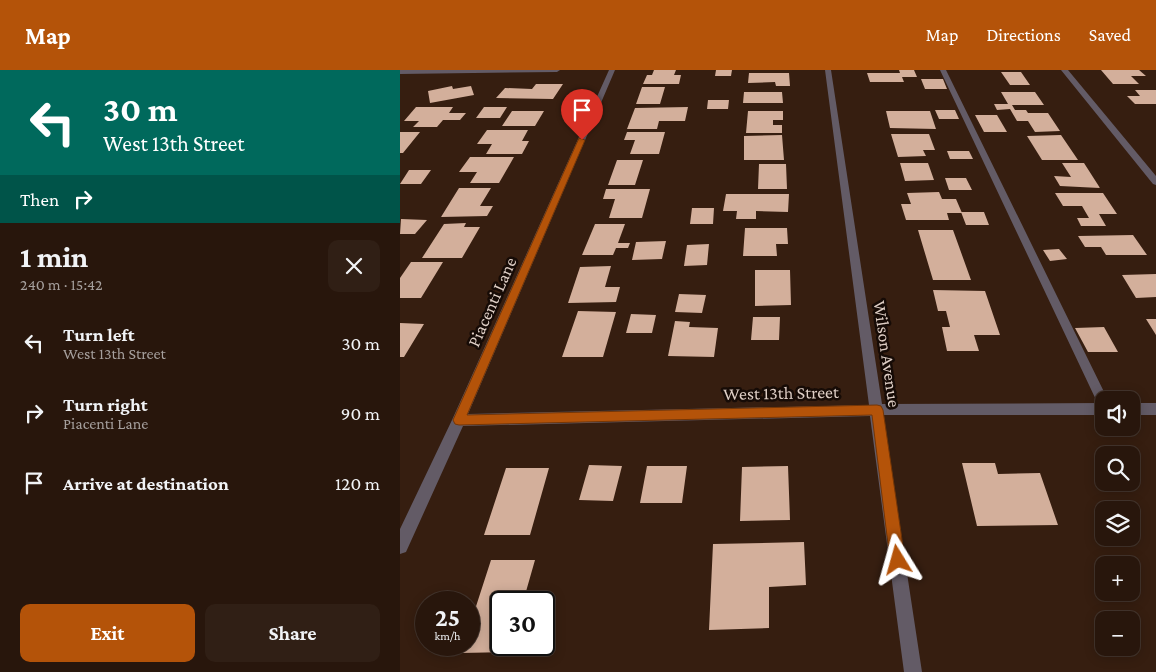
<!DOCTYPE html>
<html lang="en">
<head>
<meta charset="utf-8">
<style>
  :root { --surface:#28160c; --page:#301f15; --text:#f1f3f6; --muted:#a59f9d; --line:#44352d; --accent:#b45309 }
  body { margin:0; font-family:"Crimson Pro",serif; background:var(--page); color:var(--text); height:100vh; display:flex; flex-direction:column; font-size:19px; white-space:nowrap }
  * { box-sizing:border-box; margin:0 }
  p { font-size:16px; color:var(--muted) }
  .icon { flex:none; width:28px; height:28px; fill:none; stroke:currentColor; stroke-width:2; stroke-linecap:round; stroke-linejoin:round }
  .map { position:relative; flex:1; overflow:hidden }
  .drawer { display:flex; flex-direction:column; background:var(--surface); width:400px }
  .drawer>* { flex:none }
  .guide { background:#00695c; color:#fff; overflow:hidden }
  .fabs { position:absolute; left:695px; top:321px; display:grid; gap:10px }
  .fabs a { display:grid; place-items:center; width:45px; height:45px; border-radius:10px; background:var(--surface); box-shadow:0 2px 12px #0003,0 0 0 1px var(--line); font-size:25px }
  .speed { position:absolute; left:15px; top:521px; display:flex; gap:10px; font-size:25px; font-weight:700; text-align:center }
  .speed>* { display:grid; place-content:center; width:65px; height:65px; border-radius:50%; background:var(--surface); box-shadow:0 2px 12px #0003,0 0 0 1px var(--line); line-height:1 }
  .speed small { font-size:12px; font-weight:400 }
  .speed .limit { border:2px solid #111; border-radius:8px; background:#fff; color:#111 }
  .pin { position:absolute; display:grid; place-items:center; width:42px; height:42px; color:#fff; margin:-51px -21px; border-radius:50% 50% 50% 0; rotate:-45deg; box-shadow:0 0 5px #0007 }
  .pin .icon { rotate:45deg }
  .me { position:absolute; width:55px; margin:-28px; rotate:352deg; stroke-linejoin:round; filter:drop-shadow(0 0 4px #0008) }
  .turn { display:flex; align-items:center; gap:18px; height:105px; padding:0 20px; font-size:22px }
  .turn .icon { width:65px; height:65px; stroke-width:2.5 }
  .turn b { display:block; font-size:35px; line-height:42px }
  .then { display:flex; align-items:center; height:48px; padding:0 20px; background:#0003; gap:10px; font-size:19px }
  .round { display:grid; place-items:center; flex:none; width:52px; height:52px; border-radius:10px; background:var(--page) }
  .headline { display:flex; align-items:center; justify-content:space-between; height:85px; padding:0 20px }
  h1 { font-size:30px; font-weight:700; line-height:38px }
  .cta { display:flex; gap:10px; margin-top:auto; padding:10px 20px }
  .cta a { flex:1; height:58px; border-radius:10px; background:var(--accent); color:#fff; font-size:20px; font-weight:700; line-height:58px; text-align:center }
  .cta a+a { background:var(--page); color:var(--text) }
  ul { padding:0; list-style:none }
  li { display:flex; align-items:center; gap:15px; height:70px; padding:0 20px }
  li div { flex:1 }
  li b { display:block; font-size:19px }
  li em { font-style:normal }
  header { display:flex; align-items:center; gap:30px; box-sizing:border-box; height:70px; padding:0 25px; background:var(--accent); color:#fff }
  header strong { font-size:24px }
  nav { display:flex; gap:28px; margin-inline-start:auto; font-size:18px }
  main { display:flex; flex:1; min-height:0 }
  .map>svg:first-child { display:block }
  .building { fill:#d3af9b }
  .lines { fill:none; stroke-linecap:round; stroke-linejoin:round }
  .service { fill:#635b66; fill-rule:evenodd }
  .minor { fill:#635b66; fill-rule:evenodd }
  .route { fill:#b45309; stroke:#753606 }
  .labels { text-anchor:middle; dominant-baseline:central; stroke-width:5; stroke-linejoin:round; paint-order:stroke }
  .street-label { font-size:18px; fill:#decec5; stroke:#160b06 }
</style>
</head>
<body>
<header>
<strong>Map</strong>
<nav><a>Map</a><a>Directions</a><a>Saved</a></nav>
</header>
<main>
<section class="drawer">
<div class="guide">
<div class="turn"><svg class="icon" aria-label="left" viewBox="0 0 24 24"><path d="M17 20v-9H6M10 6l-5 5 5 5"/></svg><div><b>30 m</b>West 13th Street</div></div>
<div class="then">Then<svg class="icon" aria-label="right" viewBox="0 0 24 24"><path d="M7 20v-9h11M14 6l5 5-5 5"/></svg></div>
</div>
<div class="headline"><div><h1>1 min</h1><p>240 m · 15:42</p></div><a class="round"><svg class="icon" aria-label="close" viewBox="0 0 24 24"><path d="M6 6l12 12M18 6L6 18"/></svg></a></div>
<ul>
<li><svg class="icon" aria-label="left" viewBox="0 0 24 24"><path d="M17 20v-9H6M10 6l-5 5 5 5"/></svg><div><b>Turn left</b><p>West 13th Street</p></div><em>30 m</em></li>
<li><svg class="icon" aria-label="right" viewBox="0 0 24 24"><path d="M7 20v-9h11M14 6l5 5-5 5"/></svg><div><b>Turn right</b><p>Piacenti Lane</p></div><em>90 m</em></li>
<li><svg class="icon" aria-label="arrive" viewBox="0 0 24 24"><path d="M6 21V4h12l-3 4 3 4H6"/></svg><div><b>Arrive at destination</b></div><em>120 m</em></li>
</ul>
<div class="cta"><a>Exit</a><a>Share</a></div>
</section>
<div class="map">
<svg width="756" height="602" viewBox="0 0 756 602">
  <rect width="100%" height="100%" fill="#361e10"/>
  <path class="building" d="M254,0H276L274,5H281L279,14H243L247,5H252Z
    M316,0H332L331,6H315Z
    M499,0H514L517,7H502L504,12H470L467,3H500Z
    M701,0H739L746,6H731L739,14H713Z
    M601,2H621L630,15H610Z
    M349,3H389L390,16H376L375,12L348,13Z
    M521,9H543L547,19H525Z
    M136,14H163L153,29L96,28L105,18L132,19Z
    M52,16L53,19L71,16L74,25L30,33L28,21Z
    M242,17H265L260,34H236Z
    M735,20H756V34H735L727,26H740Z
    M344,22H382L383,33H343Z
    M601,22H635L644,35H612L615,40H626L628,43H648L660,61L635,62L628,51H617L610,39L597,40L594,34H608Z
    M308,30H329L328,39H307Z
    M16,37H53L49,43H66L60,50H43L37,57H13L19,51H4Z
    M84,37H107L100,48H76Z
    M288,37L285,51H259L257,59H227L235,38Z
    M535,40H555L559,49H539Z
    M112,41H144L135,56H102Z
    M348,41H383V50H373V55H382V63H346Z
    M486,41H530L536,59L490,58Z
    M575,45H597L607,62H584Z
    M87,60H128L122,71H129L122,84H86L92,74H77Z
    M0,62H20L3,83H0Z
    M227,62H265L259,84H230L235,70H224Z
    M491,64H529L535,80H523L526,86L498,87Z
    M382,65L384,90H344V66Z
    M661,65L678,90H642L627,66Z
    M547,81H569L573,89H550Z
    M70,87H114L99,113H70L77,102H59Z
    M217,90H243L235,115H208Z
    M500,93H528L534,110L505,111Z
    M662,93H684L700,118L660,116L654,106L671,107Z
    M359,94H386L387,119H358Z
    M9,100H31L21,114H0Z
    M545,108H566L572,120H549Z
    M59,118H91L80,136H93L87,146L41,147Z
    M206,119H250L242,148H209L215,129H203Z
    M539,122L542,129H556L562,143H547L549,150H506L501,134H511L507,123Z
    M655,123H703L717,144H699L706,156H681L677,148H689L682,136H663Z
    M326,124H389L388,142L356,141V149H336L337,141H323Z
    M292,138H314L313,154H290Z
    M561,142H584L589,155H566Z
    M1,149L27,150L15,164H0Z
    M66,153L64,157H80L62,188H22L44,154Z
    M195,154H225L218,173H230L228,178H216L213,185H182Z
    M345,158H387L388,174H376L377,186H343Z
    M518,160H553L571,210H533Z
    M733,165L747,185H706L701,177H685L678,166Z
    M266,171L262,189L232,190L236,172Z
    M309,174L307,195L284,196L287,175Z
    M659,179L667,189L650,191L643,180Z
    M11,192H43L21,228H0V208Z
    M211,196L205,217H220L216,232L168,233L180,197Z
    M355,200H390L391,235L355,236Z
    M756,204V227L736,228L722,205Z
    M533,220L585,221L600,265H574L579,281H547L542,257H550L546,241H538Z
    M279,224L306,225L302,243L275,242Z
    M178,241L216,242L203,287H162Z
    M231,244L256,245L252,263H226Z
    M353,247H380L379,270H351Z
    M746,249H756V265Z
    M275,251L290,252L289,257L318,258L314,287L268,286Z
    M0,253L24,254L4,287H0Z
    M704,257L718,282H688L675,258Z
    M562,393H595L598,404L640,403L658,455L577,456Z
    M189,395L222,396L213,431L179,430Z
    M247,396H287L282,433H240Z
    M388,396L390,450L340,451L342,397Z
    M106,398H149L130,465H84Z
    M404,472L406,515L369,517V558L309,560L313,474Z
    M91,490H135L123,532H101V575H111L110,582L61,583L63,575H69V558Z"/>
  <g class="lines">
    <path class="service" d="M540,0H546L708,330H704V339L700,337L698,334Z"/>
    <path class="minor" d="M0,0H160L157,2L0,4Z
      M209,0H215L68,344L469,335L425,0H431L482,334L704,333V345H483L522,602H504L470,346L63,356L6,482L0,484V459L52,350Z
      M661,0H668L756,106V115L753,114Z
      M731,333H756V345H731Z"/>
  </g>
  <path class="route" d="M179,68L185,70L67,345L477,335L481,336L483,340L505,490L503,495L498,497L492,495L490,490L472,345L59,355L55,354L53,350Z"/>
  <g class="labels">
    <g class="street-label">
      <text transform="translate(92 232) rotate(-66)">Piacenti Lane</text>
      <text transform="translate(487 284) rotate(82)">Wilson Avenue</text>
      <text transform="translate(381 323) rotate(-1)">West 13th Street</text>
    </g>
  </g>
</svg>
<div class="fabs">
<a><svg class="icon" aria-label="sound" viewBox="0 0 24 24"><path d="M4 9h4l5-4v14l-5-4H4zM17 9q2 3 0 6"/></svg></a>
<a><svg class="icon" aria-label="search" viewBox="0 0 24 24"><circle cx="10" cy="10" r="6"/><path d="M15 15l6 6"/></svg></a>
<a><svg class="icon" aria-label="layers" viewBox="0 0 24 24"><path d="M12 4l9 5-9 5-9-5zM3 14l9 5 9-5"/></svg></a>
<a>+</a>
<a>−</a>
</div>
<div class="speed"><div>25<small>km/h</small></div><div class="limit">30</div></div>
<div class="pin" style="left:182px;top:70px;background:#d93025"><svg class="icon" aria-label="arrive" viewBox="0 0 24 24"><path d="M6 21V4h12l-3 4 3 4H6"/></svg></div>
<svg class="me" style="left:498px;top:490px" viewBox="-20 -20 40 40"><path d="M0-17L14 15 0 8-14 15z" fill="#b45309" stroke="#fff" stroke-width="4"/></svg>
</div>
</main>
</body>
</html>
